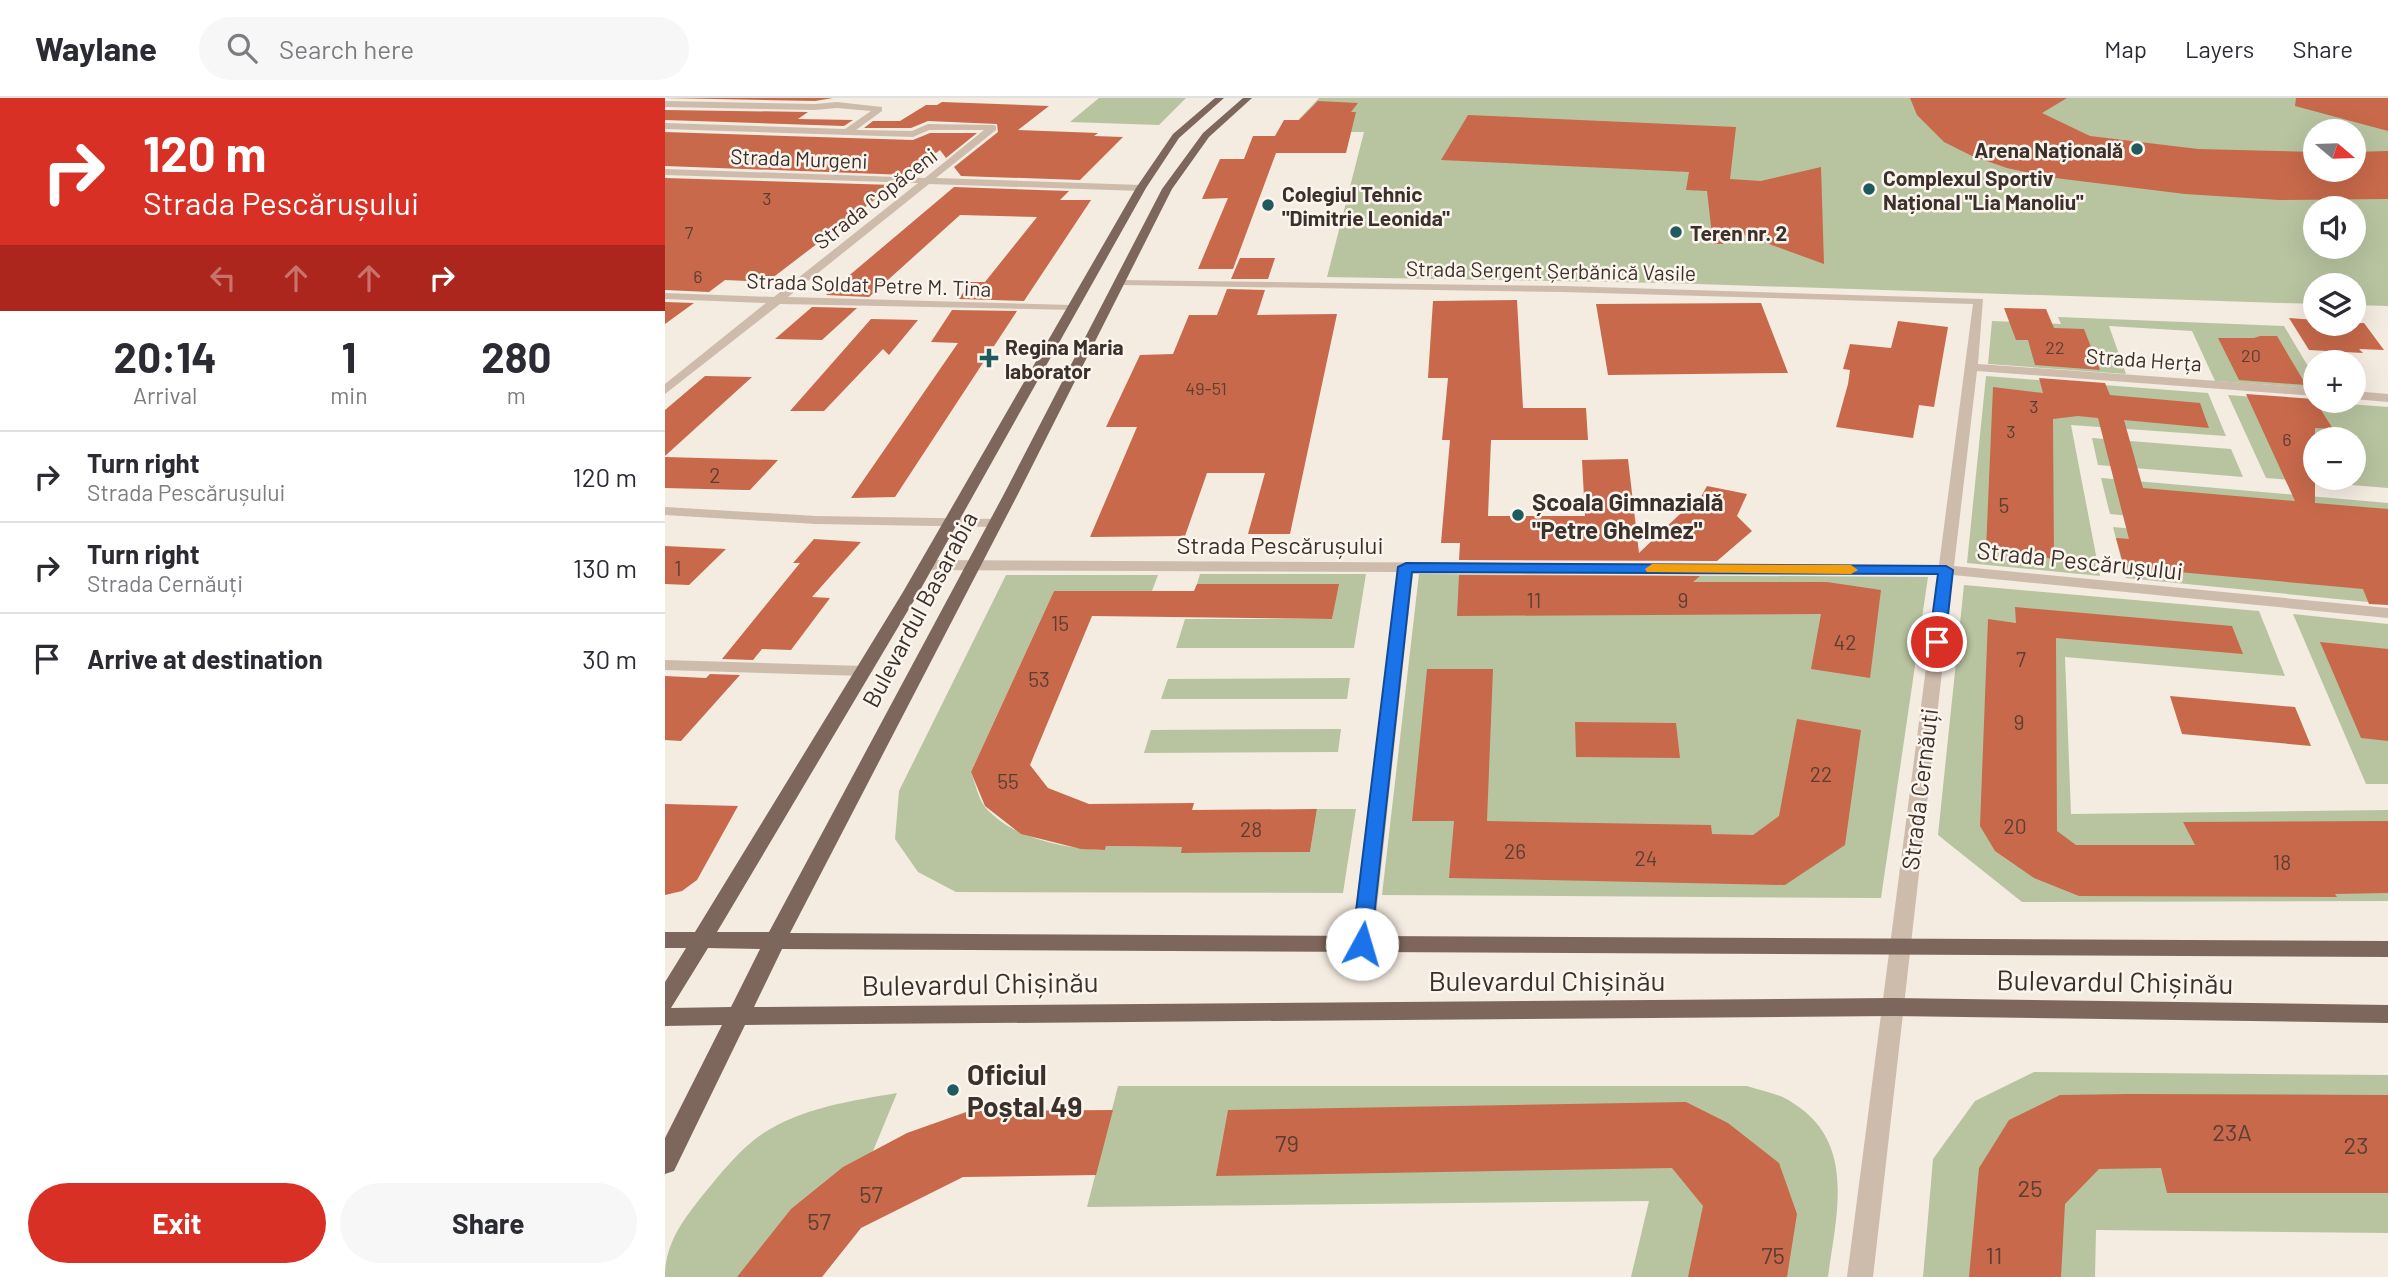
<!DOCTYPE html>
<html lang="en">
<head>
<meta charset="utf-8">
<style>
  :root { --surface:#fff; --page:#f7f7f7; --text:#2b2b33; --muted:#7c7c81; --line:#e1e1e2; --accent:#d93025 }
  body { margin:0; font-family:Barlow,sans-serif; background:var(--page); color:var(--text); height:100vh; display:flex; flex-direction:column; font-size:26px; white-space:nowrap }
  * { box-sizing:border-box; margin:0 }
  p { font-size:23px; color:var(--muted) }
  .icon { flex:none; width:38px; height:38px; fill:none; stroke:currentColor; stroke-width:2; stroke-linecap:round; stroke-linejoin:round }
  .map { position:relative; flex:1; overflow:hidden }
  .sheet { display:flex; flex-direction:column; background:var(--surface); width:665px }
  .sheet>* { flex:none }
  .banner { background:#d93025; color:#fff; overflow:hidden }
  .needle { width:46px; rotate:109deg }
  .tools { position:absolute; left:1638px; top:21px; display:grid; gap:14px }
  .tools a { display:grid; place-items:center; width:63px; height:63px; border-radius:50%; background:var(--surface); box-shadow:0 7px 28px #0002; font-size:35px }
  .pin { position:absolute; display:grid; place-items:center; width:60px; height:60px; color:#fff; margin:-30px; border:4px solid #fff; border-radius:50%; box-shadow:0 2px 7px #0007 }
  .me { position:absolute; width:77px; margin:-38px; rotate:6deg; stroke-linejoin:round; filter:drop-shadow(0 0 5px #0008) }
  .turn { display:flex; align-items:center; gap:24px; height:147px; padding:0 28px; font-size:32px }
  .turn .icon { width:91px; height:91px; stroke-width:2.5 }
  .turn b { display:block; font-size:49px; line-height:60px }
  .lanes { display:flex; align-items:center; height:66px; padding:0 28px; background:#0003; justify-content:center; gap:35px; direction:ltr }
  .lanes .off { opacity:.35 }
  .eta { display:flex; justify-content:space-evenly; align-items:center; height:119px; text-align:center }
  .eta b { font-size:42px; font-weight:700; line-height:49px }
  .primary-button { display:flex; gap:14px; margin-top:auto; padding:14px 28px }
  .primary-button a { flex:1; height:80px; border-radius:42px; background:var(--accent); color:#fff; font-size:28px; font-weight:700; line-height:80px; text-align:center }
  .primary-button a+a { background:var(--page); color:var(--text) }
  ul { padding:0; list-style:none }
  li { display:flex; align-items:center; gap:21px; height:91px; padding:0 28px; border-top:2px solid var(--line) }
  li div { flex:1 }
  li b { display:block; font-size:26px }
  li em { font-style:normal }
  header { display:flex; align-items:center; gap:42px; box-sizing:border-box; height:98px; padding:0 35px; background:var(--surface); border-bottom:2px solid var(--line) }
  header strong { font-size:33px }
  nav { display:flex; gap:38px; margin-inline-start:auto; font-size:24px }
  .search { width:490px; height:63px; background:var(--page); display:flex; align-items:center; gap:18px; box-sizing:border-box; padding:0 24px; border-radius:38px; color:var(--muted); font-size:26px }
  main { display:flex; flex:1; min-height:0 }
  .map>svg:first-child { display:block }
  .green { fill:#b8c4a0; fill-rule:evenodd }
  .building { fill:#c8694b }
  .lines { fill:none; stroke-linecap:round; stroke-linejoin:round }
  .minor { fill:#cdbbac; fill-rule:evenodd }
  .major { fill:#7d675c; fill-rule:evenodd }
  .route { fill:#1a73e8; stroke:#114b97; stroke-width:2 }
  .slow { fill:#f59e0b }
  .poi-dot { fill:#1f5a5e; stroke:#fbf5ee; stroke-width:2.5 }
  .labels { text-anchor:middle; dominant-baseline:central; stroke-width:5; stroke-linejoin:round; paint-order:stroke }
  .far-number-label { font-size:18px; fill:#5e3e33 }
  .far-poi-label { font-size:21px; font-weight:bold; fill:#3b302b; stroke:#fbf5ee; text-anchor:start }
  .far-street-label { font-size:21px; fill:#3b302b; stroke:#fbf5ee }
  .number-label { font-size:21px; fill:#5e3e33 }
  .poi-label { font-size:24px; font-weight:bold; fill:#3b302b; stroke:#fbf5ee; text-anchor:start }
  .street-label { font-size:24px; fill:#3b302b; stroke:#fbf5ee }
  .near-number-label { font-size:24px; fill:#5e3e33 }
  .near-street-label { font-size:28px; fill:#3b302b; stroke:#fbf5ee }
  .near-poi-label { font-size:28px; font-weight:bold; fill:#3b302b; stroke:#fbf5ee; text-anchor:start }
</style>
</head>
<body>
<header>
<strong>Waylane</strong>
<div class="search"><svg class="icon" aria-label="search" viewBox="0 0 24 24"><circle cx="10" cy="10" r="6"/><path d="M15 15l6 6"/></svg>Search here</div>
<nav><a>Map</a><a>Layers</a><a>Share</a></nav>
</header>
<main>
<section class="sheet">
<div class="banner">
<div class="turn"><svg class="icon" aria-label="right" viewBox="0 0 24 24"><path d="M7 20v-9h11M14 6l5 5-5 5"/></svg><div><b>120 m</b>Strada Pescărușului</div></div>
<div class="lanes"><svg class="icon off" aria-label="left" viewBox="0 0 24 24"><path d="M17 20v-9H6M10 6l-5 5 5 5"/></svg><svg class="icon off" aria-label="ahead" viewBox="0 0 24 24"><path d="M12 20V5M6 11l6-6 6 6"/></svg><svg class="icon off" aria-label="ahead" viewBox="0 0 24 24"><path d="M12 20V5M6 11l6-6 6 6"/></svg><svg class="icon" aria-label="right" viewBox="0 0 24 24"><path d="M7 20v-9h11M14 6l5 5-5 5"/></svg></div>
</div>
<div class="eta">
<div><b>20:14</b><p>Arrival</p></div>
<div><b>1</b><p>min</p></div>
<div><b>280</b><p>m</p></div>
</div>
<ul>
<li><svg class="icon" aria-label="right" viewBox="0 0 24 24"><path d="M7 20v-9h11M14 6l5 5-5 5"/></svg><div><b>Turn right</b><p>Strada Pescărușului</p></div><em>120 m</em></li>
<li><svg class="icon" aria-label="right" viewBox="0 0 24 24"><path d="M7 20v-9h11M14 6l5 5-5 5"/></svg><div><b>Turn right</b><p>Strada Cernăuți</p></div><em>130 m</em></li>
<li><svg class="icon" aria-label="arrive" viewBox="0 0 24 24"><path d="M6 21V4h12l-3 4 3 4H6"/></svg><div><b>Arrive at destination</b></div><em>30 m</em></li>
</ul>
<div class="primary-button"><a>Exit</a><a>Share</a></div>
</section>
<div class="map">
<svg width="1723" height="1179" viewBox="0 0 1723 1179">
  <rect width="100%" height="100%" fill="#f4ebe1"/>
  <path class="green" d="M434,0H521L494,27L405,24Z
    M654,0H1723V208L1689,207V187H1650V206L1002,185L662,179L699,34H622ZM1650,33H1689V72H1650ZM1650,110H1689V149H1650Z
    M1393,219L1619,228L1650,280V290L1550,283L1527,233L1444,228L1461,276L1323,266L1327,223L1396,226Z
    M1321,278L1543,295L1561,338L1406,327L1435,478L1302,465Z
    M1563,297L1723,309V390L1601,380ZM1650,341H1689V380H1650Z
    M1427,340L1566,351L1578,379L1433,367Z
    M1436,380L1723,405V443L1445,416Z
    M1448,429L1723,455V506L1461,480Z
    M535,476H701L689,550H511L520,521H667L673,486H532Z
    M754,476L1263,479L1216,800L717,797Z
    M341,477H493L487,493H389L306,674C310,684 313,700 320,709C348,741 400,751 440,752L441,748L517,749V755L645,754L652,711H691L678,795L291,794L253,774L230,741L234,693Z
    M1299,487L1594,513L1620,578L1400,559L1406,716L1723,712V803L1357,804L1273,737Z
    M1628,516L1723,526V686H1701Z
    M685,580L682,601H496L503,581Z
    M676,631L673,654L479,655L486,632Z
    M1369,974L1723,977V1135L1431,1132L1430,1179H1258L1268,1061L1310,1003Z
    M453,988H1082C1097,993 1116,996 1128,1005C1192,1045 1171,1117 1163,1179H966L984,1103L422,1109Z
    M232,995L156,1179H0C0,1148 15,1126 34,1102C51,1081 68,1059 89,1042C128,1011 185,1003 232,995Z"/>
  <path class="building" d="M0,0H168L150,3Z
    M1245,0H1402L1377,15L1425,38L1533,51L1650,54V72H1689V54L1723,53V101L1614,102L1520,96L1382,79L1342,70L1307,58L1279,44L1252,17Z
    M1631,0H1723V33L1630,8Z
    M653,3L693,5L686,14H691L681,55H611L568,171H533L563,100L537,101L555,61H579L588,38H610L619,22H634Z
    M277,4L384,8L353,32L433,35L429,38L458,39L415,82L296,78L289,69L333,34L332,26L263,23L246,30H199L208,23H235L261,7H272Z
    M0,12L143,14L133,21L188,22L179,28L0,22Z
    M803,17L1071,29L1065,81L1096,83L1156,69L1159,166L1060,130L1058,146H1048L1042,93L1021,92L1024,74L776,62Z
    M0,34L248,42L265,35H312L281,60L275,52L242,77L0,68Z
    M0,80L229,87L102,184L60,182L44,194L0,192Z
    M289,89L404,93L395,102H426L359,203L294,201L305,184H320L372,119L295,117L204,199L161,197Z
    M575,160H610L603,181H566Z
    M562,191L600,192L592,217L672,216L625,436H583L600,375H542L520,438L425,439L472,329H441L475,257L508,256L524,217H552Z
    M852,202L858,310H921L923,342H826L823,418H920L917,362L963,361L974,455L1015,416L1030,410L1042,388L1082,396L1072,418L1087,433L1052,463L794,462L795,445H776L785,342H777L783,280H763L768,203Z
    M0,204L29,205L0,226Z
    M1096,205L1123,275L943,277L931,206Z
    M147,209L192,210L157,242L110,241Z
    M1339,210L1381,211L1389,230L1419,231L1435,272L1370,267L1363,242H1351Z
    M287,212L352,213L230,399L186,400L293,245L266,244Z
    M1624,220L1650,222V226L1699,225L1719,252L1694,251L1698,255L1644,252Z
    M206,221L253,222L224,257L218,251L159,313H125Z
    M1233,223L1283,229L1269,309L1254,307L1248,340L1171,329L1183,286L1185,272L1178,271L1185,246L1226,250Z
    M1595,238H1612L1641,287L1574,282L1553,240H1589Z
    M40,278L87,279L0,358V312Z
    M1374,280L1440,285L1445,297L1535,305L1544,330L1459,322L1478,390L1630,403L1581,296L1649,301L1668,331L1650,330V405L1723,411V507L1704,506L1698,491L1459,469L1451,440L1464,441L1433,320L1413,318L1388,321L1389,461L1321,452L1328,289L1378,295Z
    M0,359L113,362L85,392H80L0,390Z
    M149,441L196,444L147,499L165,500L126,552L97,551L88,562L57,561L135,465H128Z
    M0,448L61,451L24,487L0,486Z
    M794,477L1035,478L1028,484H1162L1216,492L1205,580L1146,571L1156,516L792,518Z
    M532,486H674L667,521L427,518L365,667L383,690L424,706L529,705L527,712L652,711L645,754L516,755L517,749L441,748L440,752L416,751L356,736L320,708L306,674L389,493H529Z
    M1350,509L1567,528L1578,556L1391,540L1392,733L1411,747H1530L1518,724L1723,723V795L1670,796L1672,799L1414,798L1369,780L1330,753L1315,728L1323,521L1351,525Z
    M1655,544L1723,551V643L1696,640Z
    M762,571H828L822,723L1046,727L1047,736L1088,737L1114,718L1132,621L1196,632L1180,747L1120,787L784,780L789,723H747Z
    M45,576L75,577L16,643L0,642V578L41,580Z
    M1505,598L1630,609L1646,648L1517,636Z
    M910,624L1011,625L1015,660L911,659Z
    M0,706L73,708L32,782L17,793L0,797Z
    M1464,996L1723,997V1095H1502L1496,1070L1434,1071L1400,1106L1396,1179H1304L1314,1070L1344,1022L1395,997Z
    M1021,1004L1063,1025L1114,1065L1132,1116L1122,1179H1023L1038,1108L1007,1070L551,1078L563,1012Z
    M448,1012L431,1077L298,1079L196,1130L157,1179H72L126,1111L178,1069L242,1035L304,1013Z"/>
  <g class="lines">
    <path class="minor" d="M0,3L150,6L172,4L217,9V13L191,32L247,33L263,26L328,27L331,28V32L271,80L476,87L481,90L476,93L264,86L123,199L407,207L411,208V212L115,206L0,296V286L101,205L0,201V195L109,199L253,85L0,77V71L260,80L319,32H264L248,39L0,31V25L180,31L206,13L172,10L150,12L0,9Z
      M453,182L898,188L1318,201L1313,266L1650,290V298L1312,273L1289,468L1723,510V520L1288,477L1208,1179H1182L1273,477L748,474L708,846L705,852L697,854L689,852L686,846L733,474L261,472L253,467L261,462L1274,467L1308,206L898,194L457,187L453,186Z
      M1689,293L1723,296V304L1689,301Z
      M0,409L151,418L331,421L338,425L331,429L151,426L0,417Z
      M0,562L199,568L208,573L199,578L0,572Z"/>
    <path class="major" d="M550,0H559L514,40L481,90L254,494L52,834H104L339,396L497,91L538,35L578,0H587L544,39L507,91L353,396L125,835L1723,843V859L117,851L89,909L1228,900L1723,907V925L1228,918L80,927L9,1073L0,1076V1040L57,927L0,928V884L21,850H0V834H30L238,494L471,90L508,36ZM43,850L95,851L66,909L6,910Z"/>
  </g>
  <path class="route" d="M741,465L1281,468L1288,472L1280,544L1272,548L1264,544L1273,476L747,474L706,846L704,852L697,854L690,852L687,846L733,469Z"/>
  <path class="slow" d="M987,466L1186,467L1193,472L1186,476L982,474L980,471Z"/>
  <g class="poi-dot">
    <circle cx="1472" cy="51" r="7"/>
    <circle cx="1204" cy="91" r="7"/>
    <circle cx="603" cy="107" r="7"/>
    <circle cx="1011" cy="134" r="7"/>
    <path d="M320.5 249.5h7v7h7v7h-7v7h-7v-7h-7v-7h7z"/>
    <circle cx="853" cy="417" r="7"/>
    <circle cx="288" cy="992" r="7"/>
  </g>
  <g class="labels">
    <g class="far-number-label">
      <text x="102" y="100">3</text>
      <text x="24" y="134">7</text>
      <text x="33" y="178">6</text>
      <text x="1390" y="249">22</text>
      <text x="1586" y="257">20</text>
      <text x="541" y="290">49-51</text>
      <text x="1369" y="308">3</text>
      <text x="1346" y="333">3</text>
      <text x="1622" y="341">6</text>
    </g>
    <g class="far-poi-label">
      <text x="1458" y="51" text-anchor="end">Arena Națională</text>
      <text x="1218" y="79">Complexul Sportiv<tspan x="1218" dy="24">Național "Lia Manoliu"</tspan></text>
      <text x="617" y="95">Colegiul Tehnic<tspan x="617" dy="24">"Dimitrie Leonida"</tspan></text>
      <text x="1025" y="134">Teren nr. 2</text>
      <text x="340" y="248">Regina Maria<tspan x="340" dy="24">laborator</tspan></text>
    </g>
    <g class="far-street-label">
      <text transform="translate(134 60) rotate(2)">Strada Murgeni</text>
      <text transform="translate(210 100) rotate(-38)">Strada Copăceni</text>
      <text transform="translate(886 172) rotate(1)">Strada Sergent Șerbănică Vasile</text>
      <text transform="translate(204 186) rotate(2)">Strada Soldat Petre M. Tina</text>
      <text transform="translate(1479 261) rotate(4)">Strada Herța</text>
    </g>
    <g class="number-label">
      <text x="50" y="376">2</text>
      <text x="1339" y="406">5</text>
      <text x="13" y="469">1</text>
      <text x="869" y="501">11</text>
      <text x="1018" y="501">9</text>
      <text x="395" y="524">15</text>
      <text x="1180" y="543">42</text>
      <text x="1356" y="560">7</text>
      <text x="374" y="580">53</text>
      <text x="1354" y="623">9</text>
      <text x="1156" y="675">22</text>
      <text x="343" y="682">55</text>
      <text x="1350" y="727">20</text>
      <text x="586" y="730">28</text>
      <text x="850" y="752">26</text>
      <text x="981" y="759">24</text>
      <text x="1617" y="763">18</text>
    </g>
    <g class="poi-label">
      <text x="867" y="403">Școala Gimnazială<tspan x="867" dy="28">"Petre Ghelmez"</tspan></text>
    </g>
    <g class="street-label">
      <text x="615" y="446">Strada Pescărușului</text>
      <text transform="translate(1415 462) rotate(6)">Strada Pescărușului</text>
      <text transform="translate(254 511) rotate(-62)">Bulevardul Basarabia</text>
      <text transform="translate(1254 691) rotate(-83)">Strada Cernăuți</text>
    </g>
    <g class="near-number-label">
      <text x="1567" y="1033">23A</text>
      <text x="622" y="1044">79</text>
      <text x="1691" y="1046">23</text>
      <text x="1365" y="1089">25</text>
      <text x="206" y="1095">57</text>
      <text x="154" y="1122">57</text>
      <text x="1108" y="1156">75</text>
      <text x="1329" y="1156">11</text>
    </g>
    <g class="near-street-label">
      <text x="882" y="882">Bulevardul Chișinău</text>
      <text transform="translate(1450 883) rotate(1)">Bulevardul Chișinău</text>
      <text transform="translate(315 885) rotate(-1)">Bulevardul Chișinău</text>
    </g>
    <g class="near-poi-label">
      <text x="302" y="976">Oficiul<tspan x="302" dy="32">Poștal 49</tspan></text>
    </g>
  </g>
</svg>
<div class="tools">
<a><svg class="needle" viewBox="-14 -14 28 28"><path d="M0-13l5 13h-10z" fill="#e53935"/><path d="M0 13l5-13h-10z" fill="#7c7c81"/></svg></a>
<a><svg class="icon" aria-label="sound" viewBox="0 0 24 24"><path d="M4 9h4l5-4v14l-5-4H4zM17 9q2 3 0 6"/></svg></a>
<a><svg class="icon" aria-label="layers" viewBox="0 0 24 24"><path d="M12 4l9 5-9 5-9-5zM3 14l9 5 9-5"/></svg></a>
<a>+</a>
<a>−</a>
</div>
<div class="pin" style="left:1272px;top:544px;background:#d93025"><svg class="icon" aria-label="arrive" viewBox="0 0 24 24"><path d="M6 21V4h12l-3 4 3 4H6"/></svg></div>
<svg class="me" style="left:697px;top:846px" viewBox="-20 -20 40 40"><circle r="19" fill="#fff"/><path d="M0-13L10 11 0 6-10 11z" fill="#1a73e8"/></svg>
</div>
</main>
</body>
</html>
